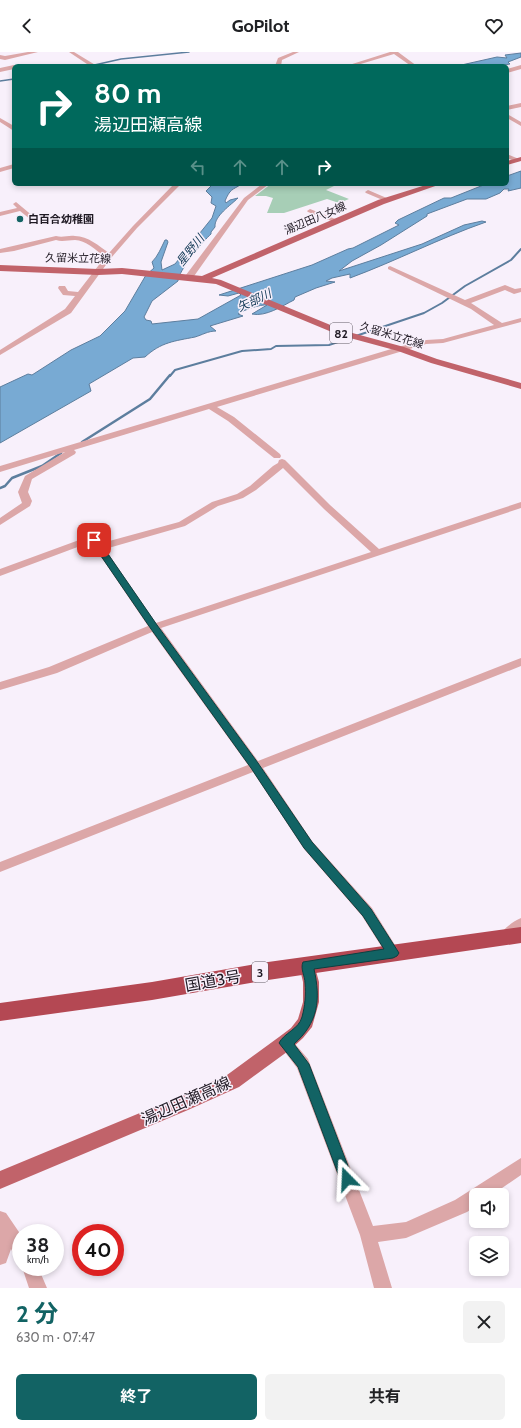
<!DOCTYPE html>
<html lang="ja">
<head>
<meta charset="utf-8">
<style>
  :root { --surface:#fff; --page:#f2f2f2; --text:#202124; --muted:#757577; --accent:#126364 }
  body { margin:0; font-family:Cabin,"Noto Sans JP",sans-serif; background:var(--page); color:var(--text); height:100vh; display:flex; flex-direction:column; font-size:15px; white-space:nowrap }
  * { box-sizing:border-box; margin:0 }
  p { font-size:13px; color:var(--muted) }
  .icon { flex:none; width:22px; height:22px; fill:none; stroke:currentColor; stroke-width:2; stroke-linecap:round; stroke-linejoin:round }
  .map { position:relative; height:1236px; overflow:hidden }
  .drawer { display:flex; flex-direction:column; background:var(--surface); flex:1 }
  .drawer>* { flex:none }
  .top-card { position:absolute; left:12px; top:12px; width:497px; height:122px; border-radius:6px; box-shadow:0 2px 6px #0003; background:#00695c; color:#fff; overflow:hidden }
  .controls { position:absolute; left:469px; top:1136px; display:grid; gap:8px }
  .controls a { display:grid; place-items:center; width:40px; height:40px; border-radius:6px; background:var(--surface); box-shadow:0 2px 6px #0003; font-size:20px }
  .speed { position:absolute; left:12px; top:1172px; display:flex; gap:8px; font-size:20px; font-weight:700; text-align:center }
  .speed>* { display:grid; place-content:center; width:52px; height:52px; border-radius:50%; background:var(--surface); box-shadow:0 2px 6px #0003; line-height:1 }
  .speed small { font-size:10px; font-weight:400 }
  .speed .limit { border:6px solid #d22; background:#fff; color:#111 }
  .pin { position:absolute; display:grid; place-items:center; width:34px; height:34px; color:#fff; margin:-17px; border-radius:8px; box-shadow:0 2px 6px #0006 }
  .me { position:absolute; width:44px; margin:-22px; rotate:339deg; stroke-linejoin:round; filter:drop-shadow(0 0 3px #0008) }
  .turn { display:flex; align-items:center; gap:14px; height:84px; padding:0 16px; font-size:18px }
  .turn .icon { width:52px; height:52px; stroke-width:2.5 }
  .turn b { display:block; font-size:28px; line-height:34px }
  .lanes { display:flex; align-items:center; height:38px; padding:0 16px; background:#0003; justify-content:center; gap:20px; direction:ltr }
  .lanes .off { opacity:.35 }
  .round { display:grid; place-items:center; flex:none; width:42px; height:42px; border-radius:6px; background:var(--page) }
  .head { display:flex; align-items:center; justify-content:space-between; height:68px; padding:0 16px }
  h1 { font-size:24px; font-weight:700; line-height:30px; color:var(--accent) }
  .primary-button { display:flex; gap:8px; margin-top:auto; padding:8px 16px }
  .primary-button a { flex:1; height:46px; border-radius:6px; background:var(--accent); color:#fff; font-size:16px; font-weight:700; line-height:46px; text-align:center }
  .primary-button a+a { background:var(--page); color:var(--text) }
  header { display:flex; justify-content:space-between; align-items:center; height:52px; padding:0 16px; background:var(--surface); font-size:18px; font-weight:700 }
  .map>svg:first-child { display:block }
  .green { fill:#a7ceb6 }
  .water { fill:#78aad3; stroke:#5d7e9e }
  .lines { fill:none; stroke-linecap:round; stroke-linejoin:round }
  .stream-far2 { stroke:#5d7e9e; stroke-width:1.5 }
  .stream-far1 { stroke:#5d7e9e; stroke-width:2 }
  .stream { stroke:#5d7e9e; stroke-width:2.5 }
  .minor { fill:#dca7a8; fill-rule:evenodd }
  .major { fill:#c1636a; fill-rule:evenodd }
  .highway { fill:#b44853; fill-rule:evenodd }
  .route { fill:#126364; stroke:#0c4041 }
  .poi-dot { fill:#126364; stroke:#f8f0fb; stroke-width:1.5 }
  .labels { text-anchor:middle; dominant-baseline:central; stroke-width:3; stroke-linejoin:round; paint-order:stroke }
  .far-street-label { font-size:11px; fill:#1f1923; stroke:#f8f0fb }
  .far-poi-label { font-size:11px; font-weight:bold; fill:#1f1923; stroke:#f8f0fb; text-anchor:start }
  .far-water-label { font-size:12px; font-style:italic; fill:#143b58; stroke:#f8f0fb }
  .shield { fill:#f8f0fb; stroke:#605a64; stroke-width:1 }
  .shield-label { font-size:12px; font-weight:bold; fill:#1f1923 }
  .near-street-label { font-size:16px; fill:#1f1923; stroke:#f8f0fb }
</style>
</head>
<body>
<header><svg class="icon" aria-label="back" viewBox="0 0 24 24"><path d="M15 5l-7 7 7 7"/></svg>GoPilot<svg class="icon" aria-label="heart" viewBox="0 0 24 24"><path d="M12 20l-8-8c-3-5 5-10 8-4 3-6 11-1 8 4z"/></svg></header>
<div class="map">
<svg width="521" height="1236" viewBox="0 0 521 1236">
  <rect width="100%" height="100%" fill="#f8f0fb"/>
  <path class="green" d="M271,132H345L342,133L338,132L326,138L349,147L339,151L327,147L284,161H267L273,146L266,144H255Z"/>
  <path class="water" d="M521,1V5L508,10L510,12L504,13L457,14L497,5L507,6L505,3Z
    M521,119V136L508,139L509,137H504L500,141L486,147H467L427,162V164L381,193L352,209L339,219L422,192L464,173L482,169L486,170C440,186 396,209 350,226V222L332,226L326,229L335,230L316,236L295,245L294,248C282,254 266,265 252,262L267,253C261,252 243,258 238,262L243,264L210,274L216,279C208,279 202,283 195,285C175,289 161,290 145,305L133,306L89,332L91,339L0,391V335L28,322L32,323L71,298L100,284L125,259L146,223L154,216L152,210C158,204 161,196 165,188H167L168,190L161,210L162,218L175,212L212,166L216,154L211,151L212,145L206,139L213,132H242C232,138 230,137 225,149L226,151L230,148L238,146C231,153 214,164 215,175L211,180V182C204,188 178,219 178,229L152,249L144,265L146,268L151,269L152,272L198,267L241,243L239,241L228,244L219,243L312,213L348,197L353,196L399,173L395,171L398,168L444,146H451L486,132H507V124Z"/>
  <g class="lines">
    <path class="stream-far2" d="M90,14L121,7L189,0
      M0,29L14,27"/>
    <path class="stream-far1" d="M170,324L175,318L242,299L271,297L276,294L329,293L424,261L442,251L465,234L511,208L521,197"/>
    <path class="stream" d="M82,390L150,347L170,323
      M0,436L5,434L12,426L42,414L61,401"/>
    <path class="minor" d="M28,0H38L5,8L0,7V3L5,4Z
      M69,0H74L97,14H90Z
      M293,0H299L282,8L281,14H275L278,6Z
      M390,0H398L417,14H411L394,2L354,14H346Z
      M14,13L16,14H14V17L0,20V16Z
      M521,13V17L507,21V17Z
      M521,51V55L507,58V54Z
      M507,62L521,70V74L507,66Z
      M0,66L14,74V79L0,70Z
      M507,102L519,107L520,108L517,110L507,106Z
      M14,112V116L0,120V116Z
      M174,132H181L137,176L111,206L71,261L0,303V298L65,257L75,244L63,243L58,236L59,234H65L68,239L78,240L105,205C97,199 86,188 75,188C68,188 62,190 56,188L14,199L0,201V197L56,184C63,186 68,183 75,184C88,184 99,194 109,201L133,174Z
      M262,132H269L248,148L192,227H186V223L244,146Z
      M368,138L389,147L390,148L385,149L366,141L365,140Z
      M16,150L34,165V167H30L20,159L0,164V160L17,156L13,152Z
      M310,157L338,168L339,169L334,170L308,160L307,159Z
      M390,214L465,248L505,233L515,237L521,236V240L514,242L505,238L471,251L502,271L521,266V270L443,291L426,292L217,355L234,365L280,402L281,404L280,406H274L228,369L209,357L74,398L76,400L75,402L32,427L28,440L32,449L30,454L0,473V466L22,451L18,440L25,424L65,400L0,420V414L398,295L426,288L443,287L494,273L471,257L388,217V215Z
      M282,407L285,408L330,453L379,497L521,450V456L161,576L258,709L521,606V614L263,716L312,789L372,856L400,901L398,905L393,907L388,905L362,864L304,797L253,720L0,820V810L248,713L152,580L57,621L0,638V630L49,615L148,574L91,490L0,524V517L90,484H96L102,491L179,470L212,450L237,442L250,434L273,414L278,411L279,408ZM283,416L324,457L371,500L156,571L105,497L185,474L218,454L243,446L256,438Z
      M521,866V880C514,886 509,893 500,890L498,886C502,878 513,869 521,866Z
      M285,984L290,986L308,1007L373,1174L406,1170L455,1148L521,1106V1123L492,1143H476V1154L467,1160L406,1186L378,1190L392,1236H374L360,1183L297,1016L278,991L280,986Z
      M0,1159L6,1161L21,1183V1207L15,1205L11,1197L6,1211L0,1213Z
      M22,1215H38L47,1236H29Z"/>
    <path class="major" d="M521,105V109L507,113V109Z
      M429,132H441L384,152L212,226L221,228L345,279L404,295L437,307L521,331V337L431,311L398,299L339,283L216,232L122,222L98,223L0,219V213L98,217L122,216L202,224L378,148Z
      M307,906L313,908L319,930V950L312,975L303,986L291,997L239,1035L188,1058L0,1137V1119L176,1046L227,1023L279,985L291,976L298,967L303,950V930L299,913L301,908Z"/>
    <path class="highway" d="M521,875V891L268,928L152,948L0,969V951L152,930L268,910Z"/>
  </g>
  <path class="route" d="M94,485L97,486L157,573L258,711L312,790L371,857L399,901L397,904L393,906L314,917C321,948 318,971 294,992L309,1012L353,1127L351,1131L347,1133L342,1131L340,1127L298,1015L279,991C284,981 299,977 302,965C305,954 306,943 305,931C305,924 300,917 303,910L384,897L363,864L304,796L251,716L151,577L90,488Z"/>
  <circle class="poi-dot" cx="20" cy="167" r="4"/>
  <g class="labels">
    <g class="far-street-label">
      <text transform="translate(315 166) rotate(-23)">湯辺田八女線</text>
      <text transform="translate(78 206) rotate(1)">久留米立花線</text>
      <text transform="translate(392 283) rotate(17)">久留米立花線</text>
    </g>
    <g class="far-poi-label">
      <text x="28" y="167">白百合幼稚園</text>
    </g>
    <g class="far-water-label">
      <text transform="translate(190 198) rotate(-51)">星野川</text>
      <text transform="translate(254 248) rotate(-25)">矢部川</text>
    </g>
    <g class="shield">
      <rect x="330" y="271" width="22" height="20" rx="3"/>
      <rect x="252" y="910" width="16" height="20" rx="3"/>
    </g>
    <g class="shield-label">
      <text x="341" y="281">82</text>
      <text x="260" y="920">3</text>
    </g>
    <g class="near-street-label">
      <text transform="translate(213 929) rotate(-10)">国道3号</text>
      <text transform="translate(186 1049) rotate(-24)">湯辺田瀬高線</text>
    </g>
  </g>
</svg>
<div class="controls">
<a><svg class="icon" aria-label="sound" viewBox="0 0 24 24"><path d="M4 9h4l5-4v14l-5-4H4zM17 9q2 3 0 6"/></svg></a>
<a><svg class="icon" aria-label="layers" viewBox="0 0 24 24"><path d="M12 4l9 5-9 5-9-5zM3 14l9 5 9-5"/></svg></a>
</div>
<div class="speed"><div>38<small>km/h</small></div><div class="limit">40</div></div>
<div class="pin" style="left:94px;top:488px;background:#d93025"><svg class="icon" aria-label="arrive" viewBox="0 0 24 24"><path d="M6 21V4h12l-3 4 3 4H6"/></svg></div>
<svg class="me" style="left:347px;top:1127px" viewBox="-20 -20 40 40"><path d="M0-17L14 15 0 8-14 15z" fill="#126364" stroke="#fff" stroke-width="4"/></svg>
<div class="top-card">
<div class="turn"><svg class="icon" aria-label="right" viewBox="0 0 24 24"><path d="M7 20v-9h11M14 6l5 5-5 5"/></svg><div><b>80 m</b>湯辺田瀬高線</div></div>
<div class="lanes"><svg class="icon off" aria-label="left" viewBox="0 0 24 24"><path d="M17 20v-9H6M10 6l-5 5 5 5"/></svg><svg class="icon off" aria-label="ahead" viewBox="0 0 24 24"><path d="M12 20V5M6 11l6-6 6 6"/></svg><svg class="icon off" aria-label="ahead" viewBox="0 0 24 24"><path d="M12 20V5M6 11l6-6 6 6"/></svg><svg class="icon" aria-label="right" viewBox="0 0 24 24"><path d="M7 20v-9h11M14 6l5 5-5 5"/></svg></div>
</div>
</div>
<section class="drawer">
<div class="head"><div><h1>2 分</h1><p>630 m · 07:47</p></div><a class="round"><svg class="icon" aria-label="close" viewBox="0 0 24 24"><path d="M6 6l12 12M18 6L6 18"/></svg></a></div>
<div class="primary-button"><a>終了</a><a>共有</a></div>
</section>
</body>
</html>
